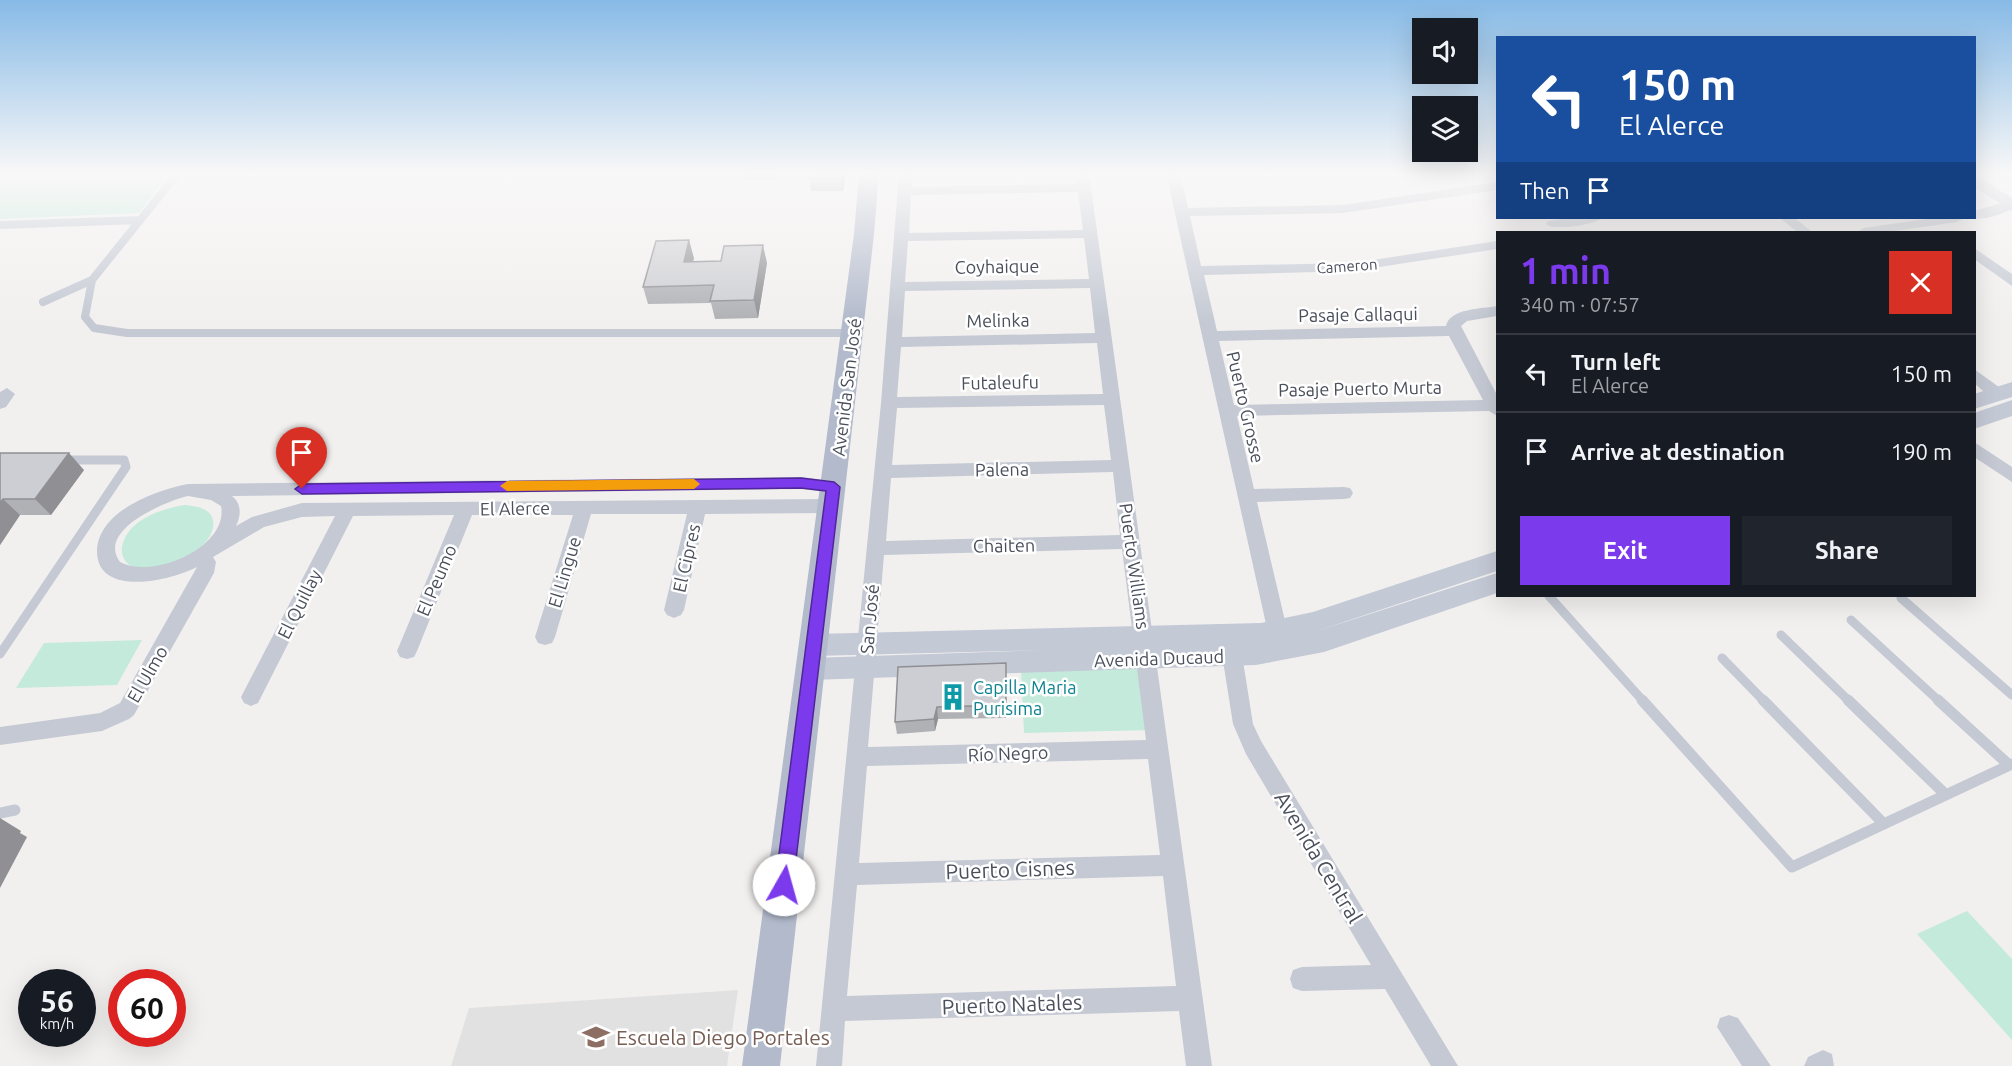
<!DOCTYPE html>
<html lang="en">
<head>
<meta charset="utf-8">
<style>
  :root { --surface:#171b24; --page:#20242c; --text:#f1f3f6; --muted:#9ea1a6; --line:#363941; --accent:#7c3aed }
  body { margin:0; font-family:Ubuntu,sans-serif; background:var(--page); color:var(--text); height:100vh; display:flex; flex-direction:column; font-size:22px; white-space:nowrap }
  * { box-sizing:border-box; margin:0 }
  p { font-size:20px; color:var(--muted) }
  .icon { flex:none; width:33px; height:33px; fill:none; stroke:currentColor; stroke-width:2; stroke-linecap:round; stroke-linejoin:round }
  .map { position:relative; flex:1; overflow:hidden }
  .side { position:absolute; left:1496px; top:231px; width:480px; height:366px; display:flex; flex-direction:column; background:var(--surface); border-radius:0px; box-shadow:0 6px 24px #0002 }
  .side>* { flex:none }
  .banner { position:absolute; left:1496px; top:36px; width:480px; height:183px; border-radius:0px; box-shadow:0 6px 24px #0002; background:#1a4fa0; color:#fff; overflow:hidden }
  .buttons { position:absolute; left:1412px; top:18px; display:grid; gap:12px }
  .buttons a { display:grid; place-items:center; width:66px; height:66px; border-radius:0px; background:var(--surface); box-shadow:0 6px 24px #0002; font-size:30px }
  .speed { position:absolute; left:18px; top:969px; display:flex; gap:12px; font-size:30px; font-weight:700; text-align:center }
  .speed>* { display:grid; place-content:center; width:78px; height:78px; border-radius:50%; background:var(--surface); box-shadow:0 6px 24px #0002; line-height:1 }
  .speed small { font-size:15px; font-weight:400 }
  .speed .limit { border:9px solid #d22; background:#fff; color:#111 }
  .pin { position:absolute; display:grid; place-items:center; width:51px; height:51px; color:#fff; margin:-62px -26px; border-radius:50% 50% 50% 0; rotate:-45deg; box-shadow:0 0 6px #0007 }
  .pin .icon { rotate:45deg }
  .me { position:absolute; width:66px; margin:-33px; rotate:7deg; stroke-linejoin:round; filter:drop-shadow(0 0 4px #0008) }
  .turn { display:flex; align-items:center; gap:21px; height:126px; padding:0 24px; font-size:27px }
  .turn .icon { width:78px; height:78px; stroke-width:2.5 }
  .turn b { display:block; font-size:42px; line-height:51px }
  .then { display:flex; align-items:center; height:57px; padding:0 24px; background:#0003; gap:12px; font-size:22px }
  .round { display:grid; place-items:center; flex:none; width:63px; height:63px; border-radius:0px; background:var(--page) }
  .summary { display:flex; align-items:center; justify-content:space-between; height:102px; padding:0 24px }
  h1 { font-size:36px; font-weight:700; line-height:45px; color:var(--accent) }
  .primary-button { display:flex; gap:12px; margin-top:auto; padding:12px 24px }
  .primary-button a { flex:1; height:69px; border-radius:0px; background:var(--accent); color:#fff; font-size:24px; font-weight:700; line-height:69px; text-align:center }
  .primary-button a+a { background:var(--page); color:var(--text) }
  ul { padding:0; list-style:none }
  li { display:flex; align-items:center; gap:18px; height:78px; padding:0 24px; border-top:2px solid var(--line) }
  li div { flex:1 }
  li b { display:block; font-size:22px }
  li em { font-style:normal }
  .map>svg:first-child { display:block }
  .education { fill:#e2e1e1 }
  .green { fill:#c3eada }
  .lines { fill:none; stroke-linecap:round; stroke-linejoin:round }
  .lane-far2 { stroke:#c4c9d3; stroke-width:8 }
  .lane-far1 { stroke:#c4c9d3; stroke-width:9 }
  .lane { stroke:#c4c9d3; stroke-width:11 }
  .street { fill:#c4c9d3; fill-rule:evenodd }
  .secondary { fill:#c4c9d6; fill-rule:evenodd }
  .primary { fill:#b2bacb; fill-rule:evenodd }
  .wall { fill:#b0b1b5 }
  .shaded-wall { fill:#909094 }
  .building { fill:#cdced3; stroke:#909094; stroke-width:1.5 }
  .route { fill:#7c3aed; stroke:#51269a; stroke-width:1.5 }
  .slow { fill:#f59e0b }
  .labels { text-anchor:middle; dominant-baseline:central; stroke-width:5; stroke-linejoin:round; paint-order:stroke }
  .far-street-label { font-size:15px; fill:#494f5b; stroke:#fff }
  .street-label { font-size:18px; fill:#494f5b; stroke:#fff }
  .culture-label { font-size:18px; fill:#0d838f; stroke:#fff; text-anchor:start }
  .near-street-label { font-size:21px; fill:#494f5b; stroke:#fff }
  .near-education-label { font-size:21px; fill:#785e54; stroke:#fff; text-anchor:start }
</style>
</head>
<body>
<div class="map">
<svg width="2012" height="1066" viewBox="0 0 2012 1066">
  <rect width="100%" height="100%" fill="#f2f0ef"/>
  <path class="education" d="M738,990L727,1066H451L469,1008Z"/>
  <path class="green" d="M0,173H169L139,213L0,219Z
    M184,505C197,506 216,509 213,527C209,554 156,576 132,566C125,563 121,556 122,547C127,520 161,509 184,505Z
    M142,640L117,685L16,688L44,643Z
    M1145,668L1153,730L1024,733L1021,670Z
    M1967,911L2012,959V1040L1917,934Z"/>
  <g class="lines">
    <path class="lane-far2" d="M178,173L92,280L85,317L94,328L127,333H852
      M0,225L140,220
      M43,302L92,280"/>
    <path class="lane-far1" d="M1549,596L1644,702
      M1901,598L2012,695
      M1851,620L1940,702
      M1781,635L1850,702
      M0,654L126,467L124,460H65
      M1722,658L1765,702"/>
    <path class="lane" d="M1642,700L1792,867L2012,764
      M1763,700L1884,824
      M1848,700L1946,795
      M1938,700L2009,765
      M0,813L15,810"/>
    <path class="street" d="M899,173H912V187L1077,184L1076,173H1089L1212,1066H1186L1179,1011L845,1021L842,1066H816L881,403ZM1078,192L1083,230L909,233L911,195ZM1084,238L1089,279L905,282L908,241ZM1090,288L1095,333L902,337L905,291ZM1097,343L1103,394L897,397L901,347ZM1104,405L1111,460L892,465L897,408ZM1113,472L1120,535L886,541L891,478ZM1122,549L1146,740L868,747L884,555ZM1148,759L1160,855L859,863L867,766ZM1163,876L1176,986L847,996L857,885Z
      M1166,173H1180L1188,208L1343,205L1497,182V190L1343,213L1190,216L1201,266L1353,263L1497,241V249L1353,271L1204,275L1217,331L1446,326C1450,308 1482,309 1497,306V316L1467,321L1461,326L1497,395V416L1489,411L1237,416L1254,489L1344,487L1350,488L1353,493L1350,498L1344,499L1257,502L1290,642L1287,648L1280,650L1273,648L1270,642ZM1449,336L1483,400L1234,405L1219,341Z
      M2012,200V209C2001,215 1981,221 1969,218H1974V211Z
      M1570,218H1602C1595,225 1553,231 1546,224L1548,221Z
      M1780,218H1795L1812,232H1797Z
      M1933,218H1964L1957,222L1888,232H1857L1864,228Z
      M1974,248L2012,274V286L1974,259Z
      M1974,369L2003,390L2005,394L2003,398H1991L1974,383Z
      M7,388L15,394L6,407L0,409V392Z
      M1974,442L2012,467V482L1974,457Z
      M801,477L840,482L843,487L840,492L834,493L801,489L232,496C242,504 241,516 236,526L252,517L302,503L831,499L837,501L840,506L837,511L831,513L705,514L684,610L681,615L674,618L667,615L664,610L687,514H591L555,637L552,643L545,645L538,643L535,637L573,515H472L417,651L414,657L407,659L400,657L397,651L454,515L353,516L258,703L251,706L244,703L241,697L335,516L302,517L264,527L213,557L216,562L214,573L134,715L129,719L102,731L0,745V727L100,713L120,703L197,567C173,580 96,599 97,550C99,510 157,490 188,484ZM188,496L211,500L221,506C229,547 153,580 120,562C96,530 166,501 188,496Z
      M1230,634L1237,636L1240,642L1253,724L1261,741L1458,1066H1431L1385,989L1302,991L1293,988L1290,979L1293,970L1302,967L1371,965L1246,754L1233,724L1220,642L1223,636Z
      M1729,1015L1738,1018L1771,1066H1742L1717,1027L1720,1018Z
      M1823,1050L1832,1054L1834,1066H1804L1808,1057Z"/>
    <path class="secondary" d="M1974,174L2012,198V211L1974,187Z
      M2012,382V397L1974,409V394Z
      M2012,400V416L1974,429V413Z
      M1497,551V571L1314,632L1497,573V593L1324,652L1256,665L811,680L802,677L798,669L802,661L811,658L1044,650L814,656L805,653L801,645L805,637L814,634L1261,623L1313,612Z"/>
    <path class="primary" d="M859,173H879L874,234L780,1066H742L854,234Z"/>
  </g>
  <path class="wall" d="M664,173H683L664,174Z
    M744,173H779L778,179L745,180Z
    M810,173H846L843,191H811L809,178Z
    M694,258L693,261L767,263L758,318L715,319L711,303L648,304L643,287Z
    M0,453L84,470L51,515H20L0,545Z
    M1006,663V718L938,719L935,731L897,734L895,722Z"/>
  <path class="shaded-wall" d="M842,173H846L843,191L842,178Z
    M689,240L694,258L688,280L684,262Z
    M763,245L767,263L758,318L754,300Z
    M69,453L84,470L51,515L35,499Z
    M3,499L20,515L0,545V503Z
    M937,707L938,719L935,731L934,719Z
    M0,818L21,831L20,833L27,837L0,888Z"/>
  <path class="building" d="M810,173H842V178H809Z
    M689,240L684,262L721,261L724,246L763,245L754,300L710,301L714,285L643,287L656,241Z
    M0,453H69L35,499H3L0,503Z
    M1006,663V705L937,707L934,719L895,722L898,667Z"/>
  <linearGradient id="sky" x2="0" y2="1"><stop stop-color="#87bae6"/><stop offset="0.54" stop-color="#f9f8f8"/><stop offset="1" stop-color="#f9f8f8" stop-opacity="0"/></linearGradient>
  <rect width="2012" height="322" fill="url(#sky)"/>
  <path class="route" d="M801,478L834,482L840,487L793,885L790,890L784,893L778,890L775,885L826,491L801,488L302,494L295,489L302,484Z"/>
  <path class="slow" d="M694,479L700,484L694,489L507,491L500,486L507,481Z"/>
  <defs>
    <symbol id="building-bare" viewBox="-9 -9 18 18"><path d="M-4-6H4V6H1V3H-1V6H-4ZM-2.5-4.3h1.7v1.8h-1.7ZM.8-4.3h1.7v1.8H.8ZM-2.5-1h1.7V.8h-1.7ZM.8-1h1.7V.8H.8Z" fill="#0f9aa8" stroke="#fff" stroke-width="2.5" paint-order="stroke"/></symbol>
    <symbol id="school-bare" viewBox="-9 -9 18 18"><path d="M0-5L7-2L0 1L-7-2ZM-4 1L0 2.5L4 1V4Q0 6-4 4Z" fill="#8d6e63" stroke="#fff" stroke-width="2.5" paint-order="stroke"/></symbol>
  </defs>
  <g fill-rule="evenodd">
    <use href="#building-bare" x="934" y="678" width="38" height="38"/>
    <use href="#school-bare" x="577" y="1018" width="38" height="38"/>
  </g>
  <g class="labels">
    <g class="far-street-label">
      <text transform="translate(1347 266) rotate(-4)">Cameron</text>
    </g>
    <g class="street-label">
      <text transform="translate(997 266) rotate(-1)">Coyhaique</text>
      <text transform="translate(1358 314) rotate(-1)">Pasaje Callaqui</text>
      <text transform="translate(998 320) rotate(-1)">Melinka</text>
      <text transform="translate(1000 382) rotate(-1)">Futaleufu</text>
      <text transform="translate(846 387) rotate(-83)">Avenida San José</text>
      <text transform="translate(1360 388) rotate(-1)">Pasaje Puerto Murta</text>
      <text transform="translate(1246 407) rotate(77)">Puerto Grosse</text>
      <text transform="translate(1002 469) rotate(-1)">Palena</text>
      <text transform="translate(515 508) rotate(-1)">El Alerce</text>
      <text transform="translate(1004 545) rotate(-1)">Chaiten</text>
      <text transform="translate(686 558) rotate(-77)">El Cipres</text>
      <text transform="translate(1135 566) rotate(82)">Puerto Williams</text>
      <text transform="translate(564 572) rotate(-73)">El Lingue</text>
      <text transform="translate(436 580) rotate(-67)">El Peumo</text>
      <text transform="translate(299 604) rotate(-63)">El Quillay</text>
      <text transform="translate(869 619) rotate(-85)">San José</text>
      <text transform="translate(1159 658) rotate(-2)">Avenida Ducaud</text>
      <text transform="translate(147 674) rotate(-60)">El Ulmo</text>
      <text transform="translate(1008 753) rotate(-2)">Río Negro</text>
    </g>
    <g class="culture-label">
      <text x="973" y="687">Capilla Maria<tspan x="973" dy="21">Purisima</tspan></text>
    </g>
    <g class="near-street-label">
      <text transform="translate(1319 857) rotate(59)">Avenida Central</text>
      <text transform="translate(1010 869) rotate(-2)">Puerto Cisnes</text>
      <text transform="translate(1012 1004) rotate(-2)">Puerto Natales</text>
    </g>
    <g class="near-education-label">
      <text x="616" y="1037">Escuela Diego Portales</text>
    </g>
  </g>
</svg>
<div class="buttons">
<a><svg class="icon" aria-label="sound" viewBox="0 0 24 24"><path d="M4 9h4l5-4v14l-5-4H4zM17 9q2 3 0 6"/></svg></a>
<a><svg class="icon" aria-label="layers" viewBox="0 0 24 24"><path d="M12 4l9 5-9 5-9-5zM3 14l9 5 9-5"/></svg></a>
</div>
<div class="speed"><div>56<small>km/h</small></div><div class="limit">60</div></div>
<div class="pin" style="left:302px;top:489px;background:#d93025"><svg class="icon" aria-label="arrive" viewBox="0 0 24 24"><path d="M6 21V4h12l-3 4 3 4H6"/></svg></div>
<svg class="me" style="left:784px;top:885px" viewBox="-20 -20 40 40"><circle r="19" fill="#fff"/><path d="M0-13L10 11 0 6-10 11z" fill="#7c3aed"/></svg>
<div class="banner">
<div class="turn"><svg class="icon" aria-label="left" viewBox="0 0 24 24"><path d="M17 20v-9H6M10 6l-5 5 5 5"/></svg><div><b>150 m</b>El Alerce</div></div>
<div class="then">Then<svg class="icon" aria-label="arrive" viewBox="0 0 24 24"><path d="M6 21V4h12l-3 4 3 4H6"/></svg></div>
</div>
<section class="side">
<div class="summary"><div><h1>1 min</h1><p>340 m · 07:57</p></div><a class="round" style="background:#d93025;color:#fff"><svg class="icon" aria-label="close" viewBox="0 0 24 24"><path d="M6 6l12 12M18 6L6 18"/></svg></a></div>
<ul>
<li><svg class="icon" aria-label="left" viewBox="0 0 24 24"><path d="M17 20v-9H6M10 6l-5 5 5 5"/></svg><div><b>Turn left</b><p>El Alerce</p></div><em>150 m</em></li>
<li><svg class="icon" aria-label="arrive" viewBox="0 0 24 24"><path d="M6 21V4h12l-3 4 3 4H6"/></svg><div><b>Arrive at destination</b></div><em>190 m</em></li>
</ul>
<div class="primary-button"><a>Exit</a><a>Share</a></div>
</section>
</div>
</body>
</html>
